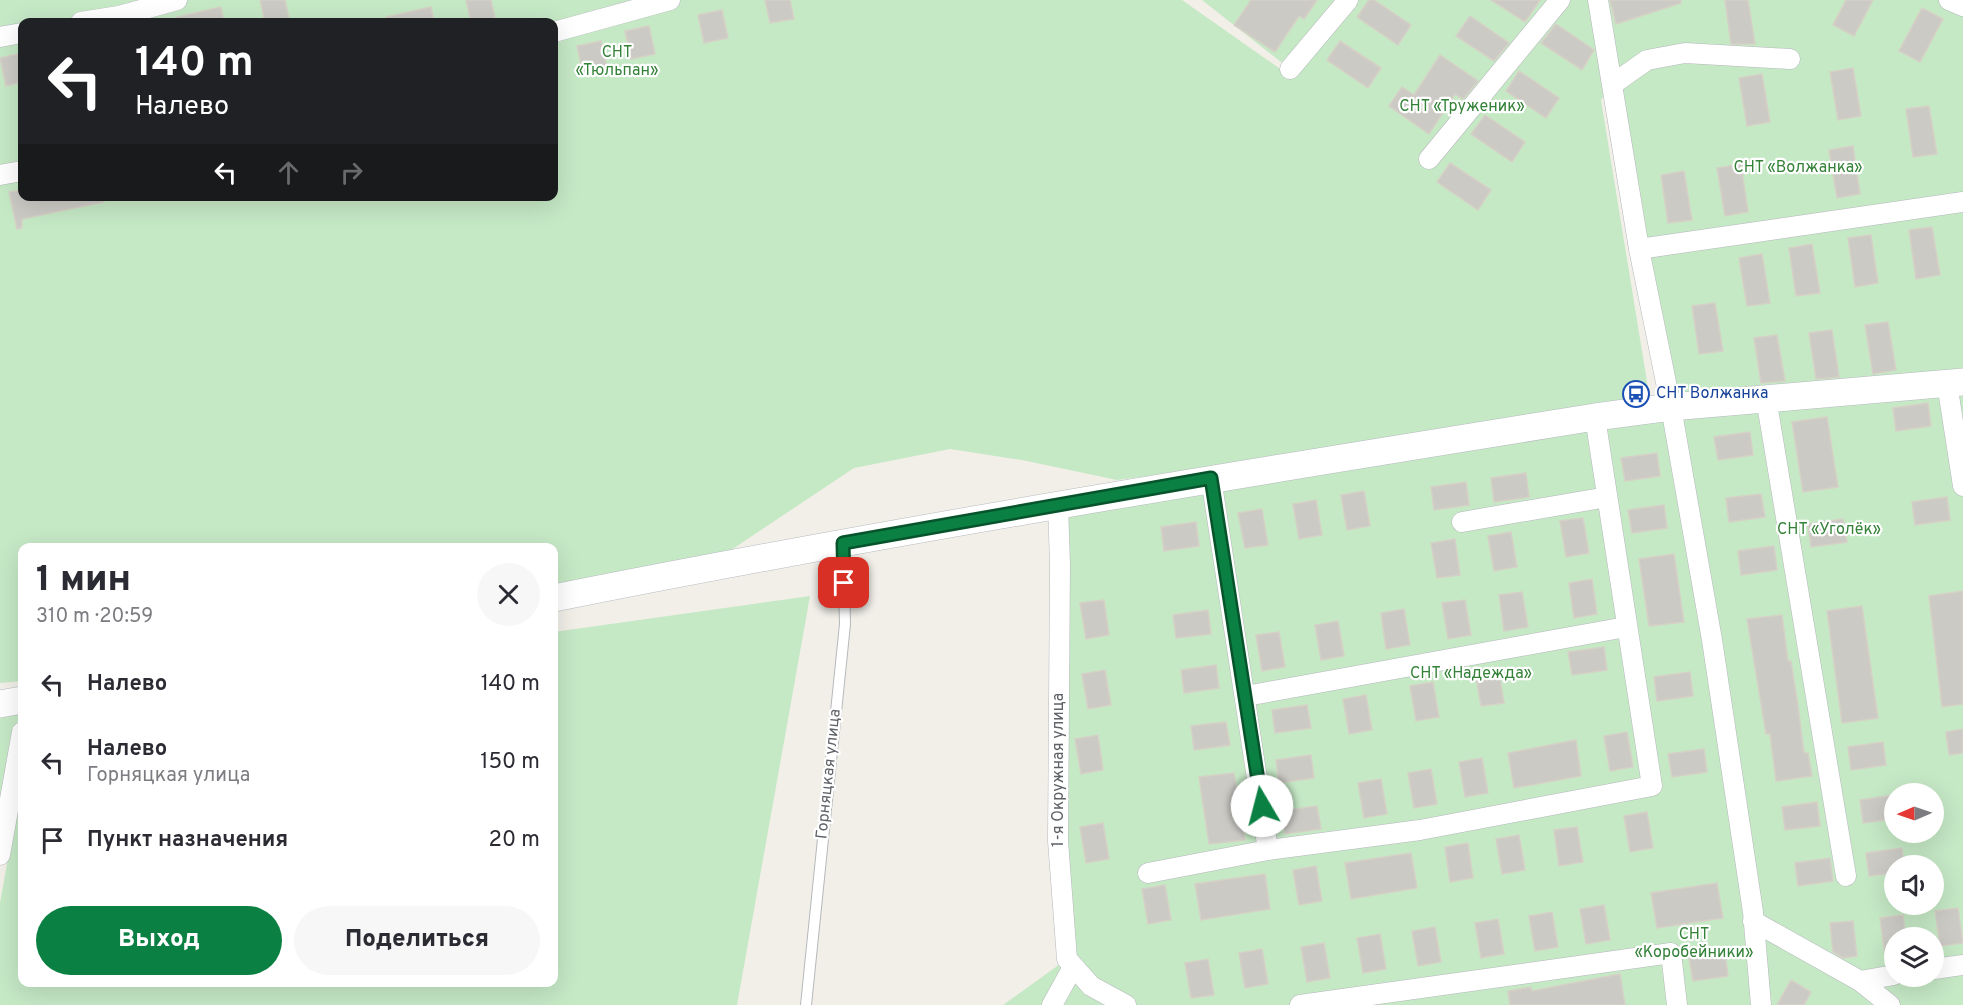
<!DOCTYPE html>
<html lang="ru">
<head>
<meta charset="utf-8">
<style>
  :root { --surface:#fff; --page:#f7f7f7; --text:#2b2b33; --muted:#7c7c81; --accent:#0b8043 }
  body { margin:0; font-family:Overpass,sans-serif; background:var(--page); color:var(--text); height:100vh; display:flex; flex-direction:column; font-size:22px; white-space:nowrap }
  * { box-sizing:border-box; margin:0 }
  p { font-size:20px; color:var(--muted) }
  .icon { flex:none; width:33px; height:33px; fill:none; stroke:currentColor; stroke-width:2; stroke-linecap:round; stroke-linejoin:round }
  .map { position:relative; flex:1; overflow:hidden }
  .details { position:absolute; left:18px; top:543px; width:540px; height:444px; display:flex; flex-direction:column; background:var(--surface); border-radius:12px; box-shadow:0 6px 24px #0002 }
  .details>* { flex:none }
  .hud { position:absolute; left:18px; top:18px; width:540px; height:183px; border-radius:12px; box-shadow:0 6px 24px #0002; background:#202124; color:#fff; overflow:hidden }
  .needle { width:39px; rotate:268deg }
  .tools { position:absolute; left:1884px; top:783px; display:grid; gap:12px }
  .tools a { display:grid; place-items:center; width:60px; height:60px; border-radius:50%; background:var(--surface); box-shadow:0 6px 24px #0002; font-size:30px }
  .pin { position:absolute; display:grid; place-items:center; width:51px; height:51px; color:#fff; margin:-26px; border-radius:12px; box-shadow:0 3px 9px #0006 }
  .me { position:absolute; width:66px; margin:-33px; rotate:352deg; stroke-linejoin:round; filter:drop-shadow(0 0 4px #0008) }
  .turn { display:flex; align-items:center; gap:21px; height:126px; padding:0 18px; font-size:27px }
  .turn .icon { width:78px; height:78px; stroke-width:2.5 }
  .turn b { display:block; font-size:42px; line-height:51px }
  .lanes { display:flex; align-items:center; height:57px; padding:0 18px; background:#0003; justify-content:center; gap:30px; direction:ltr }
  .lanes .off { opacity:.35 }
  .round { display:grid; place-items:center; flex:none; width:63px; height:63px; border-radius:32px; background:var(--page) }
  .head { display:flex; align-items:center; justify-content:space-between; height:102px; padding:0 18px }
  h1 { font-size:36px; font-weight:800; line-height:45px }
  .button { display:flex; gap:12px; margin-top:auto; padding:12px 18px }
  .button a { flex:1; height:69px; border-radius:36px; background:var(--accent); color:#fff; font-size:24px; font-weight:800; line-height:69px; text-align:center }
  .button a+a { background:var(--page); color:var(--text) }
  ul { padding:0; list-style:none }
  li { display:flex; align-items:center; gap:18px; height:78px; padding:0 18px }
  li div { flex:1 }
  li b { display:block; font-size:22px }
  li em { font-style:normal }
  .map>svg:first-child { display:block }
  .green { fill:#c5e8c5; fill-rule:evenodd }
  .building { fill:#cccac5; stroke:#d6d1c6; stroke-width:1.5 }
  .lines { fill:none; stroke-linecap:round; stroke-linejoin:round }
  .lane-casing { stroke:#b5b8bc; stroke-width:12 }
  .street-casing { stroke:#b5b8bc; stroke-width:21 }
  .secondary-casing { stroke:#b6babf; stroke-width:28 }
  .lane { stroke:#fff; stroke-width:10 }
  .street { stroke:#fff; stroke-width:20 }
  .secondary { stroke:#fff; stroke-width:27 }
  .route-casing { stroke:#07532c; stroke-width:15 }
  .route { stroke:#0b8043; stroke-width:10 }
  .labels { text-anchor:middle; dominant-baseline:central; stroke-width:4.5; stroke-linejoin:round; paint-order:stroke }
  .park-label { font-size:16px; fill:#348238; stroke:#fff }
  .transit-label { font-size:16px; fill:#164399; stroke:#fff; text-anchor:start }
  .street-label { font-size:16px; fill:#5f6368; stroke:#fff }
</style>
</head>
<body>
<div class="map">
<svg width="1963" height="1005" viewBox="0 0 1963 1005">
  <rect width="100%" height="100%" fill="#f1efe8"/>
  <path class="green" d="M0,0H1182L1286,73L1290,69L1202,0H1963V1005H1003L1067,959L1058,504L1671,407L1612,85L1601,100L1650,400L1354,449L1117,480L1022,460L950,449L854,468L713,562L554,590V548H22V681L0,683ZM22,22H554V196H22ZM1894,794H1934V832H1894ZM1894,866H1934V904H1894ZM1894,938H1934V976H1894Z
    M810,596L737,1005H0V903L22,780V982H554V632Z
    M14,709L19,716L0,809V711Z"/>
  <path class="building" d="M260,0H285L289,18L265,22Z
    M466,0H491L495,18L471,22Z
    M765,0H790L794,19L770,23Z
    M1251,0H1317L1304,19L1299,16L1275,52L1234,25Z
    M1369,0H1374L1411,25L1398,45L1357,17Z
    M1491,0H1540L1525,22Z
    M1610,0H1681V3L1616,24Z
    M1725,0H1748L1755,44H1731Z
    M1846,0H1873L1854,36L1833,25Z
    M221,7L224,22H177V17Z
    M431,7L434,22H386V17Z
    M1922,8L1943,19L1920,62L1899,51Z
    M722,10L728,38L704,43L698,15Z
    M1470,16L1509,43L1494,61L1456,36Z
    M1556,24L1594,50L1582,70L1541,43Z
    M649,26L655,54L631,59L625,31Z
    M601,41L607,68L583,74L577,46Z
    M1340,41L1381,68L1368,88L1327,60Z
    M22,53V82L6,86L0,58Z
    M1440,55L1478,81L1463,99L1455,94L1429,134L1389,106L1402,87L1414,95Z
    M1853,68L1861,116L1838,120L1830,72Z
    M1519,71L1559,98L1546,118L1506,91Z
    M1762,74L1770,122L1747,126L1739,78Z
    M1929,106L1937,154L1913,157L1906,109Z
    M1485,115L1525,142L1512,162L1471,134Z
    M1853,146L1860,194L1837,198L1829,150Z
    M1450,163L1491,190L1478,210L1437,182Z
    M1741,164L1748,212L1725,216L1717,168Z
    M1684,171L1692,220L1668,223L1661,175Z
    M22,190V196H103L104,202L22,219V228L17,229L9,192Z
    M1932,227L1940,275L1916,279L1909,230Z
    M1871,235L1878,283L1855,287L1848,238Z
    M1812,244L1820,293L1796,296L1789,248Z
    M1762,254L1770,303L1747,306L1739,258Z
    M1715,303L1723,351L1699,354L1692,306Z
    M1888,322L1896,370L1873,374L1865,325Z
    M1832,330L1839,377L1816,379L1809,333Z
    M1777,335L1785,381L1761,383L1754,338Z
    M1928,403L1931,426L1896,431L1893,408Z
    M1827,417L1838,487L1803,492L1792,422Z
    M1750,432L1753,455L1718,460L1714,437Z
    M1657,453L1660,476L1625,481L1621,458Z
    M1526,473L1529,497L1494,502L1491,478Z
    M1466,482L1469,505L1434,510L1431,487Z
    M1364,491L1370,526L1347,530L1341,495Z
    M1761,494L1765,517L1729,522L1726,498Z
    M1947,497L1950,520L1915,525L1912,502Z
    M1316,500L1322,535L1299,539L1293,504Z
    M1664,505L1667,528L1632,533L1628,510Z
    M1262,509L1268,545L1245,548L1238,513Z
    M1583,518L1589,553L1566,557L1560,521Z
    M1843,519L1847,542L1811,547L1808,524Z
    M1196,522L1199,546L1164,551L1161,527Z
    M1511,532L1517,567L1494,571L1488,536Z
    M1455,539L1460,575L1437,578L1431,543Z
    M1774,546L1777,570L1741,575L1738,551Z
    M1674,554L1684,622L1649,626L1639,559Z
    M1592,579L1597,614L1574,618L1569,583Z
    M1963,591V704L1942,707L1929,596Z
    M1522,592L1528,627L1504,631L1499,595Z
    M1104,600L1109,635L1086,639L1080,603Z
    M1465,600L1471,635L1448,639L1442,603Z
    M1862,606L1878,718L1842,723L1827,611Z
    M1404,609L1410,645L1386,649L1381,613Z
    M1208,610L1211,634L1176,638L1173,615Z
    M1782,615L1788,661H1791L1798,706L1804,753H1808L1812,776L1776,781L1770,734H1766L1747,619Z
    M1338,621L1344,656L1321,660L1315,625Z
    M1279,632L1285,667L1262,671L1256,635Z
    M1604,647L1607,670L1572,675L1568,652Z
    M1216,665L1219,688L1184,693L1181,670Z
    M1498,667L1504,703L1481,706L1475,671Z
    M1105,670L1111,705L1088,709L1082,674Z
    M1690,672L1693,696L1657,701L1654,677Z
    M1433,682L1439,717L1416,721L1410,686Z
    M1366,695L1372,730L1349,734L1343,699Z
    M1307,705L1311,728L1275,733L1272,710Z
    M1226,722L1230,745L1194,750L1191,726Z
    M1963,729V753L1949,755L1946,732Z
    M1627,732L1633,767L1610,771L1604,736Z
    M1098,735L1103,770L1081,774L1075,739Z
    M1576,740L1581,776L1514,788L1508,753Z
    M1883,742L1886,765L1851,770L1848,747Z
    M1704,749L1707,772L1672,777L1668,754Z
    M1311,755L1314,778L1279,783L1276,760Z
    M1482,758L1488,793L1465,797L1459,762Z
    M1431,769L1437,804L1414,808L1408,773Z
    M1234,773L1245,840L1209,844L1199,777Z
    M1381,779L1387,814L1364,818L1358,783Z
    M1894,795V819L1863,823L1860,800Z
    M1817,802L1820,826L1785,830L1782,807Z
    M1317,806L1321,829L1285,834L1282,811Z
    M1647,812L1653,848L1630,852L1624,816Z
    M1103,823L1109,859L1086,863L1080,827Z
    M1577,827L1583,862L1559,866L1554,830Z
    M1519,835L1525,870L1502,874L1496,839Z
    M1468,843L1473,878L1450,882L1445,847Z
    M1902,848L1904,866H1894V873L1869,876L1866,853Z
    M1411,853L1417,888L1351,899L1345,863Z
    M1830,858L1833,881L1798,886L1795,863Z
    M1316,866L1322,901L1299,905L1293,870Z
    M1265,874L1270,909L1201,920L1195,884Z
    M1717,883L1723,918L1657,928L1651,893Z
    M1165,885L1171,920L1148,924L1142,889Z
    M1604,905L1610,940L1586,944L1580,909Z
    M1958,908L1963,943L1940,946L1935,911Z
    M1552,912L1558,947L1535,951L1529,916Z
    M1903,915L1906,938H1894V963L1886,964L1880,918Z
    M1498,919L1504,954L1481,958L1475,923Z
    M1853,921L1857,956L1843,958L1833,952L1830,923Z
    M1435,927L1441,962L1418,966L1412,931Z
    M1380,934L1386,969L1363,973L1357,938Z
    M1324,943L1330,978L1307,982L1301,947Z
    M1262,949L1268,984L1245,988L1239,953Z
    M1725,953L1728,976L1693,981L1689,958Z
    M1208,959L1214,995L1191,998L1185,963Z
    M1620,974L1625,1005H1510L1508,991L1531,987L1532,991Z
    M1791,980L1811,992L1804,1005H1777Z"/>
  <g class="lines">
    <defs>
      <path id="lane" d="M806,1005L845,624L843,543"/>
      <path id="street" d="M1598,0L1639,249L1671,407L1712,640L1753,912L1761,1005
        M1949,0L1963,6
        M81,22L119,16L177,0
        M554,32L670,0
        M0,37L22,33
        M1290,69L1348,0
        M1613,84L1647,60L1685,53L1790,59
        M1429,159L1560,0
        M0,175L22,171
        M1639,249L1963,202
        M1947,383L1963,486
        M1766,398L1846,876
        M1211,478L1268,850
        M1058,504L1060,565L1058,841L1067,959L1091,986L1126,1005
        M1462,522L1607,497
        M1246,696L1626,627
        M0,855L22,732
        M1148,873L1268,850L1420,830L1652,786L1595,417
        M1753,921L1860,981L1890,1005
        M1934,969L1963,965
        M1860,981L1894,975
        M1052,1005L1073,967
        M1300,1005L1671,953L1677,1005"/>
      <path id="secondary" d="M554,598C899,529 1247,473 1595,417L1671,407L1963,382
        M0,704L22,700"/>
    </defs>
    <use href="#lane" class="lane-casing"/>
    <use href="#street" class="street-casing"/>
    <use href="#secondary" class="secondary-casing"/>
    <use href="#lane" class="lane"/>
    <use href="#street" class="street"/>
    <use href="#secondary" class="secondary"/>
  </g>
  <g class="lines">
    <defs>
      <path id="route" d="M844,583L843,543L1211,478L1262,806"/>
    </defs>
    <use href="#route" class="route-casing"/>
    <use href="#route" class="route"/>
  </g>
  <defs>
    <symbol id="bus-ring" viewBox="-11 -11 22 22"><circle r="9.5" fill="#fff" stroke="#1a4fb4" stroke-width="1.5"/><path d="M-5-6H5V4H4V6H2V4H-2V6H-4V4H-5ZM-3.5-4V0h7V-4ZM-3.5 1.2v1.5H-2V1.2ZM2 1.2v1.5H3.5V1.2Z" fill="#1a4fb4"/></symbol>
  </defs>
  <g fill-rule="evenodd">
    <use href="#bus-ring" x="1621" y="379" width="30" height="30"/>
  </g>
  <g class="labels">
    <g class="park-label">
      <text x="617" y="53">СНТ<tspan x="617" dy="18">«Тюльпан»</tspan></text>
      <text x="1462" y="107">СНТ «Труженик»</text>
      <text x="1798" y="168">СНТ «Волжанка»</text>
      <text x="1829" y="530">СНТ «Уголёк»</text>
      <text x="1471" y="674">СНТ «Надежда»</text>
      <text x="1694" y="935">СНТ<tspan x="1694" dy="18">«Коробейники»</tspan></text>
    </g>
    <g class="transit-label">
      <text x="1656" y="394">СНТ Волжанка</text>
    </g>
    <g class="street-label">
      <text transform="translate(1059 770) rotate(-90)">1-я Окружная улица</text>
      <text transform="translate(829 774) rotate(-84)">Горняцкая улица</text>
    </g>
  </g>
</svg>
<div class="tools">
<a><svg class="needle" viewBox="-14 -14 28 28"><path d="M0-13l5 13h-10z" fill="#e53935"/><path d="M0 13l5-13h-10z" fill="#7c7c81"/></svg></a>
<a><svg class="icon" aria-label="sound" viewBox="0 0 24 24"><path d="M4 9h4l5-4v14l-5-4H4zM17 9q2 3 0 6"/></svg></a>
<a><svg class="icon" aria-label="layers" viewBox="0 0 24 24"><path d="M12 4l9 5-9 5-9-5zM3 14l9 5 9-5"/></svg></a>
</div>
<div class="pin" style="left:844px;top:583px;background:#d93025"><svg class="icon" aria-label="arrive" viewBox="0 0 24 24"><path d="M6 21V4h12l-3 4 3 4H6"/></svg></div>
<svg class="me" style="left:1262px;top:806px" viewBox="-20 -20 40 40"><circle r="19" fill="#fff"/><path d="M0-13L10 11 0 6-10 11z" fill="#0b8043"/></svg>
<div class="hud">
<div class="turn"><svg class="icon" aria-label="left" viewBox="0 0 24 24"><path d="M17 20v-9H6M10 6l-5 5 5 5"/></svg><div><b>140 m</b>Налево</div></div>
<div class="lanes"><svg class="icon" aria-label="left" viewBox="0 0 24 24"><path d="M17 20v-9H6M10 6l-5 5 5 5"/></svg><svg class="icon off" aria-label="ahead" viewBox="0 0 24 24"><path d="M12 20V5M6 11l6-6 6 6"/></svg><svg class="icon off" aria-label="right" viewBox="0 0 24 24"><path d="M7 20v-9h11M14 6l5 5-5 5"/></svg></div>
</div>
<section class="details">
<div class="head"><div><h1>1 мин</h1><p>310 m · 20:59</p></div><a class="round"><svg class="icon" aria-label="close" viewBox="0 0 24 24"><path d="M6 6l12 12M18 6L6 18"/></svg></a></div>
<ul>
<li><svg class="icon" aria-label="left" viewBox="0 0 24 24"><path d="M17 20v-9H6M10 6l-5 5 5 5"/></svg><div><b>Налево</b></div><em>140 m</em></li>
<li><svg class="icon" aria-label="left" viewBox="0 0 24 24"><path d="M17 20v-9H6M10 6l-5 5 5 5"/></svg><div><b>Налево</b><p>Горняцкая улица</p></div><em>150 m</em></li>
<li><svg class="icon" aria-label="arrive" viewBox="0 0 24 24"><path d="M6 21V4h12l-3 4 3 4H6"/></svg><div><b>Пункт назначения</b></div><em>20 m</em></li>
</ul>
<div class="button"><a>Выход</a><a>Поделиться</a></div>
</section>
</div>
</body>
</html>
